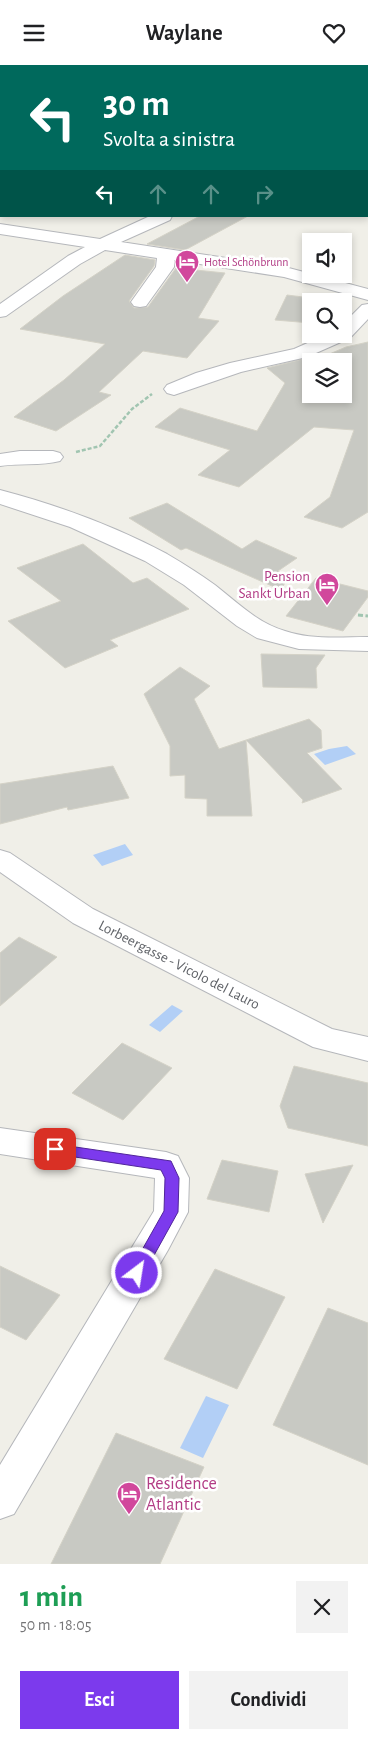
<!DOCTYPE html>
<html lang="it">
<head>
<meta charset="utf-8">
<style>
  :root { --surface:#fff; --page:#f2f2f2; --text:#202124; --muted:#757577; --accent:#7c3aed }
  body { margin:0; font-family:"Alegreya Sans",sans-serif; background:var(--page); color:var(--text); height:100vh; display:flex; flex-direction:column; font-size:19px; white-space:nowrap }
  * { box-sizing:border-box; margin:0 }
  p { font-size:16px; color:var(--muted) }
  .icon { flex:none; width:28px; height:28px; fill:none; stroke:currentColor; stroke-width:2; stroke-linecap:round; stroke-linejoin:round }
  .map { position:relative; height:1499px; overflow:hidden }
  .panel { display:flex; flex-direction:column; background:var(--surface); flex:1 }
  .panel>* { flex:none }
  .hud { position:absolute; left:0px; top:0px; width:369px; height:152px; box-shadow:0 2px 8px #0003; background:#00695c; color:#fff; overflow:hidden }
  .tools { position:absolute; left:302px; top:168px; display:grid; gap:10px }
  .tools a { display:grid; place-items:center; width:50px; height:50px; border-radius:0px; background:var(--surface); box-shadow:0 2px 8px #0003; font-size:25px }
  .pin { position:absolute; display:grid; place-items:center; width:42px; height:42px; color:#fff; margin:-21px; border-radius:10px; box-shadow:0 2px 8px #0006 }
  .me { position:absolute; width:55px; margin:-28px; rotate:31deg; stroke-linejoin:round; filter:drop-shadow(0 0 4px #0008) }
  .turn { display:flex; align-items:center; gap:18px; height:105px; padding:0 20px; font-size:22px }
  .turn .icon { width:65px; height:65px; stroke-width:2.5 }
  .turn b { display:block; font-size:35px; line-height:42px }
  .lanes { display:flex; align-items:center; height:48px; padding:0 20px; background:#0003; justify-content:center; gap:25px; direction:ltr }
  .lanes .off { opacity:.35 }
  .round { display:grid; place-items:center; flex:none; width:52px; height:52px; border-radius:0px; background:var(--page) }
  .headline { display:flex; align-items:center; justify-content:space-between; height:85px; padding:0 20px }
  h1 { font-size:30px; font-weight:600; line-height:38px; color:#1e9e55 }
  .button { display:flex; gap:10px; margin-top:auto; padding:10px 20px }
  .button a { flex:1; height:58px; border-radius:0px; background:var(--accent); color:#fff; font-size:20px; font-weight:600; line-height:58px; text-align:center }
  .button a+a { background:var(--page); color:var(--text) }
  header { display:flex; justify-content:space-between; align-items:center; height:65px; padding:0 20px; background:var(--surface); font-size:22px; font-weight:600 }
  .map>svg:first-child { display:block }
  .water { fill:#b2cff6 }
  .building { fill:#c8c9c3; stroke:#d4d2c7 }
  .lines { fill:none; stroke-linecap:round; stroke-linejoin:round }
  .minor-casing { stroke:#b5b7bb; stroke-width:2 }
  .path-far1 { stroke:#a1c5b1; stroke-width:2.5; stroke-dasharray:4 2; stroke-linecap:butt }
  .path { stroke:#a1c5b1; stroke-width:3; stroke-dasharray:5 2.5; stroke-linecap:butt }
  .minor { fill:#fff; fill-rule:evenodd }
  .route { fill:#7c3aed; stroke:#51269a }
  .labels { text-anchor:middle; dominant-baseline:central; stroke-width:5; stroke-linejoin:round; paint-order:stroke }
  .far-hotel-label { font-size:12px; fill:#b23c85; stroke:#fff; text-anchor:start }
  .hotel-label { font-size:15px; fill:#b23c85; stroke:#fff; text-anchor:end }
  .street-label { font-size:15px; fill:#5f6267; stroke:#fff }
  .near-hotel-label { font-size:18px; fill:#b23c85; stroke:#fff; text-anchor:start }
</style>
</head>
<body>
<header><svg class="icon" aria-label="menu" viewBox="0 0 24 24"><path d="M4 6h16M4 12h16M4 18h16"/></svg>Waylane<svg class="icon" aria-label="heart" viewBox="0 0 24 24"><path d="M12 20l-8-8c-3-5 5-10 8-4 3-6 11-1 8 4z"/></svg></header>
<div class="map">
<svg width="368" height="1499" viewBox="0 0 368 1499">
  <rect width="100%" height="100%" fill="#f0efe8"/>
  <path class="water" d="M347,681L356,689L325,700L314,689L329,684Z
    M125,779L133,790L102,801L93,790Z
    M172,940L183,946L160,967L149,960Z
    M206,1331L229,1340L203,1393L180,1383Z"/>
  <path class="building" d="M200,151H248L185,185L147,179Z
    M125,190L155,195L154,201L129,236L134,243L148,242L176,203L225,208L198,253L219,256L187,293L143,286L99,327L111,330L56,366L14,352L64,315L105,279L20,264L63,231Z
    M287,230L311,233V258L275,255Z
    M368,277V447L342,463L304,452L330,432L354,365L314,362L239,422L198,410L230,385L155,362L180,343L257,366L285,318L267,303L311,292V329H344V296H313L346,282Z
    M167,438L242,484L256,475L297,493L278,506L288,512L281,525L186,483L181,485L129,453Z
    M83,479L133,518L147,513L189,544L110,575L118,581L65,603L8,556L61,536L17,503Z
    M316,513L368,526V532L343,566L286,551Z
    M261,589L325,590L316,603L317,623L263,622Z
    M180,602L210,621L194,634L219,684L309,654L321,665L322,683L307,688L342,724L302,738L303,735L246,675L252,751H207V734L185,733V710L170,711V681L144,629Z
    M113,701L129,733L68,745L67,742L0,759V719Z
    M19,872L57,892L0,941V888Z
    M122,978L172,1003L123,1055L72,1028Z
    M294,1001L368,1018V1081L288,1063L280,1041Z
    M222,1095L278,1106L269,1147L207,1134Z
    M353,1100L323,1158L305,1109Z
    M0,1201L60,1230L26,1275L0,1262Z
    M215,1204L285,1232L237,1324L164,1294Z
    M328,1243L368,1258V1400L273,1360Z
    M116,1368L204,1402L160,1499H51Z"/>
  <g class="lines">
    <defs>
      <path id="minor" d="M9,0H25L26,1H10Z
        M305,0H322L323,1H306Z
        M0,14H1V22H0Z
        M150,151H172L170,155L121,177L285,202L368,224V235L284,212L174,195V202L146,241L140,242L134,241L131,237L156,202L157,193L105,185L80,199L6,251L0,252V239L68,191L85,182L0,169V159L100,174Z
        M368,239V254L350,273L307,292L241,307L174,330L167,328L164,324L167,320L196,308L230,298L294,284L328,269H344V258L362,240Z
        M20,386H53L60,388L63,392L60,396C41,401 20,398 0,401V389Z
        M0,425C57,440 115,461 167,489C184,499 200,509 215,520C237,537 257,558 285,566C311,575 341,572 368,572V586L299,584L257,573L237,561L184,520L145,496L70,462L0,439Z
        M0,785L10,788L93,844L332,964L368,972V996L313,982L73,858L0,807Z
        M0,1063L166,1087L178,1091L189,1113L188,1147L168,1185L14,1449L0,1454V1400L154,1146L155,1113L0,1089Z"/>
    </defs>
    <use href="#minor" class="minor-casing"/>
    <path class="path-far1" d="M76,387L100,381L132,344L152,329"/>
    <path class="path" d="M358,550L368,551"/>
    <use href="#minor" class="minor"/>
  </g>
  <path class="route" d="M55,1079L171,1096L179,1113L178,1147L142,1212L137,1214L131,1212L129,1208L164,1146L165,1113L161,1105L55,1089L50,1088L48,1084L50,1080Z"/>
  <defs>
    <symbol id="hotel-pin" viewBox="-11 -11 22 30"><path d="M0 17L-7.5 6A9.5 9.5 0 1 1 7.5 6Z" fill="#d1479c" stroke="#fff"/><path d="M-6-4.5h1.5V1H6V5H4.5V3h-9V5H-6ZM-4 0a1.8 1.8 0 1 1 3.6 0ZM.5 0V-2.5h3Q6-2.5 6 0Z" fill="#fff"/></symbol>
  </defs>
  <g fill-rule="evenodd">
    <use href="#hotel-pin" x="173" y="183" width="28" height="38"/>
    <use href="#hotel-pin" x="313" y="506" width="28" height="38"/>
    <use href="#hotel-pin" x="115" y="1415" width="28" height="38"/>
  </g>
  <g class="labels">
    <g class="far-hotel-label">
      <text x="204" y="197">Hotel Schönbrunn</text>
    </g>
    <g class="hotel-label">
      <text x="310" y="511">Pension<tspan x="310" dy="17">Sankt Urban</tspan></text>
    </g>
    <g class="street-label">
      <text transform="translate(179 900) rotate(27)">Lorbeergasse - Vicolo del Lauro</text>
    </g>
    <g class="near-hotel-label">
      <text x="146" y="1419">Residence<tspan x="146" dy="21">Atlantic</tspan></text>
    </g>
  </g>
</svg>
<div class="tools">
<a><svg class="icon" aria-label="sound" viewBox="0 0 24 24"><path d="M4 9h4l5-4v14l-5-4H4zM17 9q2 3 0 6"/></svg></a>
<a><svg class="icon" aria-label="search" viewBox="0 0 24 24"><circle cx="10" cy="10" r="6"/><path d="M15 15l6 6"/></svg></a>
<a><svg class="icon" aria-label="layers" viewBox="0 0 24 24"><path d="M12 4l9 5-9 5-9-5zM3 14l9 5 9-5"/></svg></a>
</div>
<div class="pin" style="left:55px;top:1084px;background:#d93025"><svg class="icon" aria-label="arrive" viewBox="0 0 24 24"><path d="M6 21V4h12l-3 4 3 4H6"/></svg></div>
<svg class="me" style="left:137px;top:1208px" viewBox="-20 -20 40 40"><circle r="17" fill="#7c3aed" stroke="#fff" stroke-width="3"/><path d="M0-11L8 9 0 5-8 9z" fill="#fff"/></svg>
<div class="hud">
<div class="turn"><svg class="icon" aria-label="left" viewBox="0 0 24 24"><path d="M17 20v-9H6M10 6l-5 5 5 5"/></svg><div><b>30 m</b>Svolta a sinistra</div></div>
<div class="lanes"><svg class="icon" aria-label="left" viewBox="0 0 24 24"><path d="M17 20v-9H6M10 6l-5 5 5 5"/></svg><svg class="icon off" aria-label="ahead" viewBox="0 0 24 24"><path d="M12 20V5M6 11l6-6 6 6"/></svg><svg class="icon off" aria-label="ahead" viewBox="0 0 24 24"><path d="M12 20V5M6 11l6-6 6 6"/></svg><svg class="icon off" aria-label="right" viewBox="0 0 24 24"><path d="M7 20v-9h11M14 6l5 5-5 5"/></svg></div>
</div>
</div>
<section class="panel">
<div class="headline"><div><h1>1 min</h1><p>50 m · 18:05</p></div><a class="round"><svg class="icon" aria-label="close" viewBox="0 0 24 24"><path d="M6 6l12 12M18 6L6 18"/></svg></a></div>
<div class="button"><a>Esci</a><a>Condividi</a></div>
</section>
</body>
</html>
